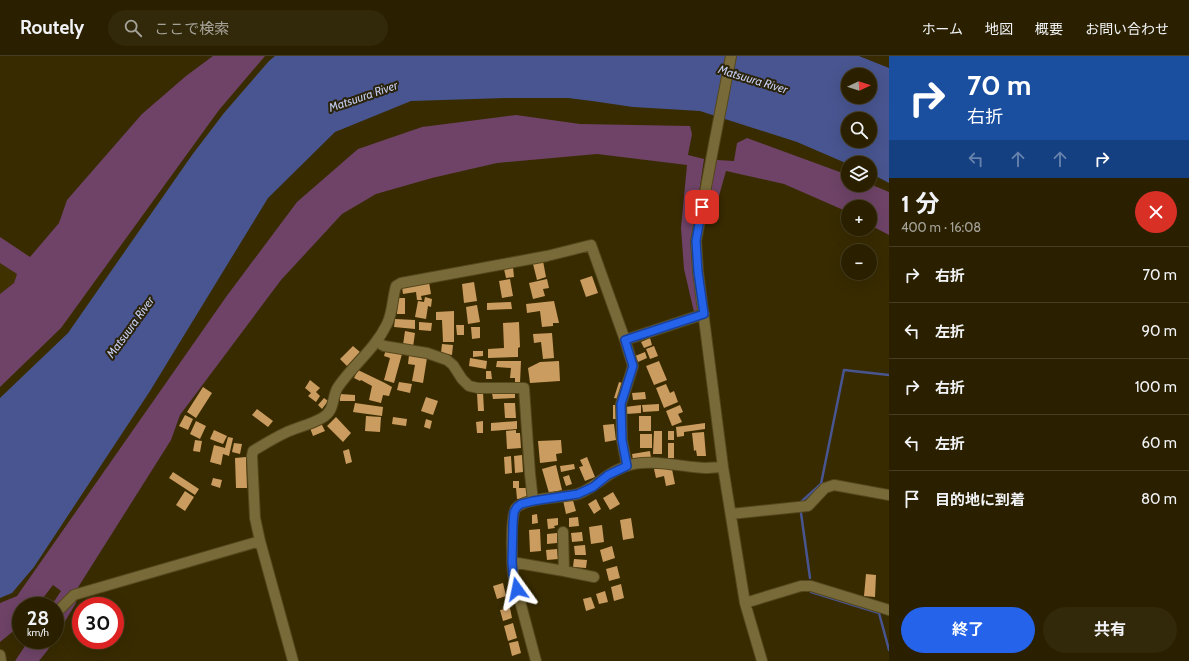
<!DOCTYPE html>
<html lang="ja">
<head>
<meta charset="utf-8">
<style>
  :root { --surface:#2a2000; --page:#32280a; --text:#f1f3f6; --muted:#a5a399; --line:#463e22; --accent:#2563eb }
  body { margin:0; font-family:Cabin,"Noto Sans JP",sans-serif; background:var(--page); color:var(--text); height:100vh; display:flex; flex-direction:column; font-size:15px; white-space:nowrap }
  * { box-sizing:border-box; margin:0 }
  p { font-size:13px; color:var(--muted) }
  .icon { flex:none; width:22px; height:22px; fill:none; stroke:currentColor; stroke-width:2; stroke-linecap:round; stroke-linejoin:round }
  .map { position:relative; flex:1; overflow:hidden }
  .details { display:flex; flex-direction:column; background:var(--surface); width:300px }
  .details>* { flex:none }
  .hud { background:#1a4fa0; color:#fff; overflow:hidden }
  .needle { width:26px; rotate:86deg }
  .buttons { position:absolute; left:841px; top:12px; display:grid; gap:8px }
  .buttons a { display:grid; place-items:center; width:36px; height:36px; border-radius:50%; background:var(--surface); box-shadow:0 4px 16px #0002,0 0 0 1px var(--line); font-size:20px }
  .speed { position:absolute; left:12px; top:541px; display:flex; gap:8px; font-size:20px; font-weight:700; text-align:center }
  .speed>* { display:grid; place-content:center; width:52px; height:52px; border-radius:50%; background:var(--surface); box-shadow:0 4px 16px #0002,0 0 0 1px var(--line); line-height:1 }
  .speed small { font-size:10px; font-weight:400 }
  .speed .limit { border:6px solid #d22; background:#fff; color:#111 }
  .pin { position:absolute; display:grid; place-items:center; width:34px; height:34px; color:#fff; margin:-17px; border-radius:8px; box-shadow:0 2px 6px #0006 }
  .me { position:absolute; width:44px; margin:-22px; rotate:348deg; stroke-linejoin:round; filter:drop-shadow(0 0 3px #0008) }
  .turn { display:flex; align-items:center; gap:14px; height:84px; padding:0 12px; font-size:18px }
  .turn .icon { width:52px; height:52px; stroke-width:2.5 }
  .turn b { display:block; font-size:28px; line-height:34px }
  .lanes { display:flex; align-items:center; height:38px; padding:0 12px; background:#0003; justify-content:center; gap:20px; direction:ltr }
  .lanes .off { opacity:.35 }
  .round { display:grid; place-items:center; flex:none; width:42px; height:42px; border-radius:21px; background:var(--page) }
  .headline { display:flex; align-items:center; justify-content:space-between; height:68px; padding:0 12px }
  h1 { font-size:24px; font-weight:700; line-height:30px }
  .button { display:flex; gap:8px; margin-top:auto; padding:8px 12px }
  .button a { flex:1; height:46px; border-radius:24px; background:var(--accent); color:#fff; font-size:16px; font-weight:700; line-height:46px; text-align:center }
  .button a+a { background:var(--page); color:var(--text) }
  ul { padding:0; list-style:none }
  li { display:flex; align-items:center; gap:12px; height:56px; padding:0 12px; border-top:1px solid var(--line) }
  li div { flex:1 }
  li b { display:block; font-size:15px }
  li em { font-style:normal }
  header { display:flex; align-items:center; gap:24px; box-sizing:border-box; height:56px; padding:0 20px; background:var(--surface); border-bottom:1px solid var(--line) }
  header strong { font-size:19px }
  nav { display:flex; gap:22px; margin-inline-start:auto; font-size:14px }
  .search { width:280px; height:36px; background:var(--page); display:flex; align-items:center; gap:10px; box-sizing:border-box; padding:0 14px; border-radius:22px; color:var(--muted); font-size:15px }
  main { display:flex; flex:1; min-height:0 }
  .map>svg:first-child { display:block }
  .built { fill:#403200 }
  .green { fill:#6e4367 }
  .water { fill:#485590; fill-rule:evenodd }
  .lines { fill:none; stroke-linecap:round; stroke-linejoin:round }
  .stream { stroke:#485590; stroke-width:2.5 }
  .building { fill:#cb9c5f }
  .minor-casing { stroke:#55481d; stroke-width:12 }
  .minor { stroke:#796a39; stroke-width:10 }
  .route-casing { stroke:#184099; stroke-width:10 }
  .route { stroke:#2563eb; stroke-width:7 }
  .labels { text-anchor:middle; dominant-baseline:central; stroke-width:4; stroke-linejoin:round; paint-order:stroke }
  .water-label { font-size:12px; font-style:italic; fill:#c3cdf0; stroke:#2a2209 }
</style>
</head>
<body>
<header>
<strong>Routely</strong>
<div class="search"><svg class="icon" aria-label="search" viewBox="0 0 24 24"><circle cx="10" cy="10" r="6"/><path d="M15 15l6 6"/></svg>ここで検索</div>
<nav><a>ホーム</a><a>地図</a><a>概要</a><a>お問い合わせ</a></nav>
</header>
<main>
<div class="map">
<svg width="889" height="605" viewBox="0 0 889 605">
  <rect width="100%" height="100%" fill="#382b00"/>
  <path class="built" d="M0,207L17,218L14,227L0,238Z"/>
  <path class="green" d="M213,0H265L219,54L61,272L0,331V238L14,227L17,218L0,207V181L30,201L59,167L67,144L142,58L186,20Z
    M516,59L580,68L690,70L692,78L688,99L704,103L692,184L700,253L694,256L684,213L681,172L687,109L597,98L497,107L432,122L376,138L342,158L281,224L180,359L171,384L77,533L76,547L55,582V550H51L61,535L53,529L37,550H21V569L0,586V547L17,540L226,241L297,146L358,93L422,71Z
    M747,82L848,119V129H870V128L889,136V179L870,169V151H848V156L784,128L726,115L717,147L707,150L717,104L734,105L737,87Z
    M29,584H54L47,595L39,605H15Z"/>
  <path class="water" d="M275,0H859L889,12V127L870,117V107L848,108L797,86L700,55L633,51L592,45L568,42H506L411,45L335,76L268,142L150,335L34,511L12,537L0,542V342L68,277L192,99L224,57L269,5ZM848,19H870V41H848ZM848,63H870V85H848Z"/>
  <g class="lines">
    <path class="stream" d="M802,445L821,428L844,314L889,319
      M801,457L810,522
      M811,536L879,557L889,594"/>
  </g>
  <path class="building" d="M543,205L546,221L537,224L533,208Z
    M513,211L514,221L506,222L504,213Z
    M592,220L598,237L586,241L580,224Z
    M510,223L513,240L502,242L499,225Z
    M547,223L549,232L543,233L545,240L533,243L529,227Z
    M429,226L431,238L421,240L422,244H417L416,236L403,238L402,231Z
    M474,226L477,245L464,247L462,228Z
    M425,241L432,243L431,251L428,250L426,263L415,261L418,245L424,246Z
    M398,242H405V258H397Z
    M554,245L559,267H553V270L542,271L540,255L527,257L526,248Z
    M511,246L512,253L487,254V247Z
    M477,249L480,266L468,268L466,251Z
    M454,255V286H443L442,264H436V256Z
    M395,263L415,264V273L394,271Z
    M419,266L432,267L431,275L419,274Z
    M519,266L520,291L518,292V301L488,302V293L504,292L503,267Z
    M456,269H464V279H457Z
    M471,271H480V282L472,283Z
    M405,275L415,277L413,291L403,289Z
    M552,277L554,302L543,303L541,286L534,287L533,278Z
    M650,282L652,289L644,292L641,286Z
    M442,288L453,289L452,299L441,297Z
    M353,290L360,296L347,310L340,303Z
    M654,290L658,300L650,303L646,293Z
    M386,293L402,298L394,327L384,324L390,302L384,300Z
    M473,295H483V300L473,301Z
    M645,296L647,302L638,306L635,300Z
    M409,299L427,302L423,327L412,325L415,309L408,308Z
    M470,302L487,305L486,313L469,310Z
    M497,305H521L520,327H515V322H510L511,312L496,311Z
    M559,305L560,325L530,327L528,312L540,306Z
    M659,305L667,324L654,329L646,310Z
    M358,314L385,327L392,331L389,340L383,339L381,347L369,344L372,330L361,324L360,325L354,322Z
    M486,315H491L492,323H486Z
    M310,324L320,332L316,336L320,340L316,346L308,340L311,337L305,332Z
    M399,326L412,328L410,337L397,334Z
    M619,326L625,328L620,343L614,342Z
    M666,328L670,337L674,335L678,346L664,352L656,332Z
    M203,331L212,337L196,362L187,356Z
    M515,335V342L493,343L492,337Z
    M483,336L484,355H478L477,337Z
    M645,336L646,343L633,344L632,337Z
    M340,338L355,339V345H340Z
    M426,341L438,345L433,359L421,355Z
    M324,342L328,345L322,353L318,349Z
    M355,347L383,351L382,360L353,356Z
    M504,347H515L516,362H505Z
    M659,348V355L643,356L642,349Z
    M613,349H618V363H613Z
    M641,349V357L626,358L625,351Z
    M680,349L683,356L678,358L682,366L672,370L666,355Z
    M257,353L273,365L268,371L252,359Z
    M185,359L193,363L188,374L179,370Z
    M366,360L381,361L380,376L365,375Z
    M639,360H651V375H639Z
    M336,361L351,377L343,386L327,370Z
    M393,361L407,363L406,370L392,368Z
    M426,363L432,365L430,373L424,371Z
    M196,365L206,370L200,383L190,378Z
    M483,365V377H477L476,366Z
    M517,365V373L491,375V367Z
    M321,367L325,375L313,380L310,372Z
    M705,367V373L684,376V380L677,381L676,371Z
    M614,368L616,384L605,386L603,369Z
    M214,374L227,380L223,388L210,383Z
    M516,374V377H520L521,392L507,393L506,375Z
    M654,375H662V398H653Z
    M668,375H674V384H668Z
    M704,376L706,400H697L696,394L694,395L692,377Z
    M640,378H652V392H640Z
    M228,381L233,382L229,400L223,398L221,409L210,406L214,389L225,392Z
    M195,384L202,385L200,396L193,395Z
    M561,384L562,397L556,398L557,405L540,407L538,385Z
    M234,387L242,388L240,398L232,396Z
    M668,387H674V402H668Z
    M349,393L352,406L346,408L343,395Z
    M650,395L651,402L633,404L632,398Z
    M522,399L523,416L515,417L514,400Z
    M511,400L512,417L505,418L504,401Z
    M246,401L247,432H236L235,402Z
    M587,401L595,421L585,425L579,411L583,410L580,404Z
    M574,408L575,413L561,416L560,410Z
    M556,409L562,434L549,437L542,413Z
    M664,411L672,413L675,428L666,430L664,420L656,422L654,413Z
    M173,416L199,433L195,439L169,422Z
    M569,419L572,428L566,430L563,421Z
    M213,422L222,424L220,432L211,429Z
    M513,425H519V432H527V442L517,443L516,432H513Z
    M185,435L194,441L185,455L176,449Z
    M613,436L620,448L610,454L603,442Z
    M572,441L576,455L566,458L563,444Z
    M596,443L601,453L594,458L588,448Z
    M537,458L538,467L532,468V459Z
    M578,461L579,470L569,471V462Z
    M558,462V469L554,470L555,472L548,473L547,463Z
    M631,462L634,482L623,484L620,464Z
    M602,469L604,486L591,488L589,471Z
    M540,473L541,495L530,496L529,474Z
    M582,476L583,485L572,486L571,477Z
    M557,477V487L547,488V478Z
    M585,489L586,499H575L574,490Z
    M612,490L615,502L603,506L600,494Z
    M557,493L558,503L547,504L546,494Z
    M574,503L587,504L586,512L573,511Z
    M617,510L620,522L609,525L606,513Z
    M866,518L876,519L875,541L864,540Z
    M503,527L506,540L497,543L493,530Z
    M621,528L624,542L614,545L611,531Z
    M605,535L608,546L599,548L596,538Z
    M591,541L595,552L586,555L583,543Z
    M510,552L512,562L503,565L500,554Z
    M513,567L517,582L508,585L504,570Z
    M518,585L521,597L512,600L509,587Z"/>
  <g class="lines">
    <defs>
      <path id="minor" d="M731,0L714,88L696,185L698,216L723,411L745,547L762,605
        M625,284L704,258
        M377,286L384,290L427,297L447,304L453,309L462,323L469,330L478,332H524L530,418L533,445
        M731,458L808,450L825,432L834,429L889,439
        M563,476L564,515
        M512,506L564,515L594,521
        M745,547L801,530H811L889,554
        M55,558L74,539L260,485
        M0,599L1,605
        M293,605L260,485L255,462L252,400L253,395C263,389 274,382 285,377C297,371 310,369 322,362C336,354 331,342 338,331C353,309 375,293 387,268C393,256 392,243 396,230L401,227L547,200L591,189L625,284L633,310L621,348L622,384L627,410
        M536,605L513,519C512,507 510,460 516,452C526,441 564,442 578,438C589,434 598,427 607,420C612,416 620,413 626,410C648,402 682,411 705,412C711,412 717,411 723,411"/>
    </defs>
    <use href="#minor" class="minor-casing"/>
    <use href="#minor" class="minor"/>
  </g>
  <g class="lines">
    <defs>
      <path id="route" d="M517,533L513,519L512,506L513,467L514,456L517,451L521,448L533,445L578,438L593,431L608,419L627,410L622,384L621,348L633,310L625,284L704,258L698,216L696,185L702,151"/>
    </defs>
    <use href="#route" class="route-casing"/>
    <use href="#route" class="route"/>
  </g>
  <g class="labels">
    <g class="water-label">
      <text transform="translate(753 23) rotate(17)">Matsuura River</text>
      <text transform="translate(363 40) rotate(-19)">Matsuura River</text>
      <text transform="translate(130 271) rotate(-54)">Matsuura River</text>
    </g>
  </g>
</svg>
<div class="buttons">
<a><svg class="needle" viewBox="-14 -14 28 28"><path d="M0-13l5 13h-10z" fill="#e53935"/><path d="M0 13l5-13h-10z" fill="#a5a399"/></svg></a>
<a><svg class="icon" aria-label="search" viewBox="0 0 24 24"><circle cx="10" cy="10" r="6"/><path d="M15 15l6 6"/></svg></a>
<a><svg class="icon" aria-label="layers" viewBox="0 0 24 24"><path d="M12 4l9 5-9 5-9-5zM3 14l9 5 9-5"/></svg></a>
<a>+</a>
<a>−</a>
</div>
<div class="speed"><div>28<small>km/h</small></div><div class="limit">30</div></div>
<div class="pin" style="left:702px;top:151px;background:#d93025"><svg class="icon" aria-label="arrive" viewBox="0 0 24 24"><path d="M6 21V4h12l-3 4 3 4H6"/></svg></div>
<svg class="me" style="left:517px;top:533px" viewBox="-20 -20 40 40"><path d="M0-17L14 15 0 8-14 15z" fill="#2563eb" stroke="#fff" stroke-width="4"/></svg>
</div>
<section class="details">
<div class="hud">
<div class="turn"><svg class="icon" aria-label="right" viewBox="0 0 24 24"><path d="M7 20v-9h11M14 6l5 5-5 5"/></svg><div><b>70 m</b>右折</div></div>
<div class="lanes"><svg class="icon off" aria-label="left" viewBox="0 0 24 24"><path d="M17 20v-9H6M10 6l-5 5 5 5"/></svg><svg class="icon off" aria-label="ahead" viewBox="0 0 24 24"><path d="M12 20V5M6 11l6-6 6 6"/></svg><svg class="icon off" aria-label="ahead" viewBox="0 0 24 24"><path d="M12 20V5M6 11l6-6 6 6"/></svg><svg class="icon" aria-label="right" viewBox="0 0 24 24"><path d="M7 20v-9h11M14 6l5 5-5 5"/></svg></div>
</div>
<div class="headline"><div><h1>1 分</h1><p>400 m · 16:08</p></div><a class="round" style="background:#d93025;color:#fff"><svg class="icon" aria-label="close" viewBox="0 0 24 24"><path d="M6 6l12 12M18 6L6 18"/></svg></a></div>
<ul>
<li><svg class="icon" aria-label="right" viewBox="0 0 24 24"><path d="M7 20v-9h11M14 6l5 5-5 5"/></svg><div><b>右折</b></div><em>70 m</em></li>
<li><svg class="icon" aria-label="left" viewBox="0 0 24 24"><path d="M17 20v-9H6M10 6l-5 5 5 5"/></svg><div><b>左折</b></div><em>90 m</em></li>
<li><svg class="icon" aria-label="right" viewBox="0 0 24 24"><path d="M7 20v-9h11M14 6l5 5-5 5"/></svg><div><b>右折</b></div><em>100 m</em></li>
<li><svg class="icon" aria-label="left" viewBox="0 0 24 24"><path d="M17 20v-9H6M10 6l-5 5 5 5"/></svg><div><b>左折</b></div><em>60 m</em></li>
<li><svg class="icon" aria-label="arrive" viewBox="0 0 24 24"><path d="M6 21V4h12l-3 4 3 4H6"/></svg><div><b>目的地に到着</b></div><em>80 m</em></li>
</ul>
<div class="button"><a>終了</a><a>共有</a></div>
</section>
</main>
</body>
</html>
